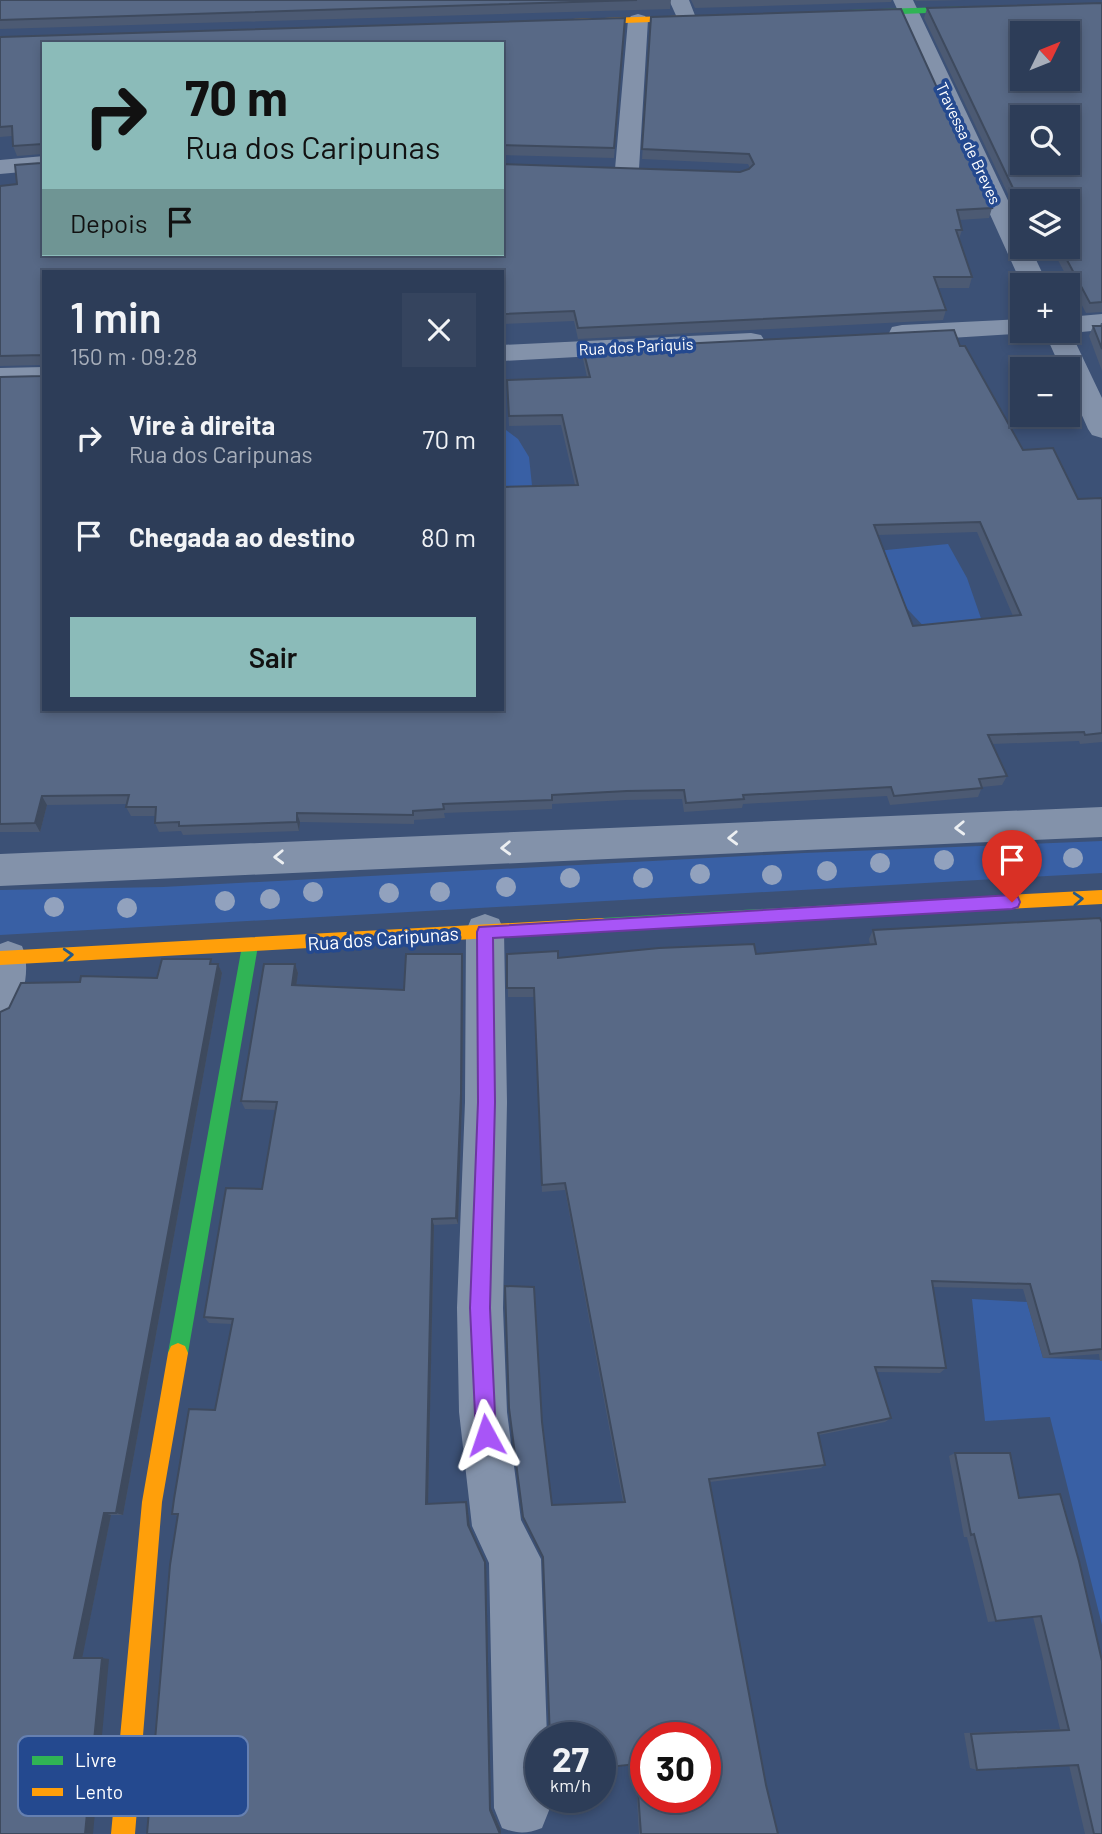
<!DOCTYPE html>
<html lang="pt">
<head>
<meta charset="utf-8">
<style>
  :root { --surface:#2d3d58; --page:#35445e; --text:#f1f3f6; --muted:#a7aeba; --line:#48566e; --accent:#8bbbb9 }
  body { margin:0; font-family:Barlow,sans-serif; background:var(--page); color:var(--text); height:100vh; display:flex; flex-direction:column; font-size:26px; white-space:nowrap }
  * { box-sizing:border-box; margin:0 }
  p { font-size:23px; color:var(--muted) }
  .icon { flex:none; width:38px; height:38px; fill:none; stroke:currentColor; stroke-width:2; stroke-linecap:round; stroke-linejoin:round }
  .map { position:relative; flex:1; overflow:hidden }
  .drawer { position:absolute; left:42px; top:270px; width:462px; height:441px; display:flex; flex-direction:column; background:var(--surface); border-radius:0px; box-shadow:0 4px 10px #0003,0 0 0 2px var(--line) }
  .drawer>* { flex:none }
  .banner { position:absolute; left:42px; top:42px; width:462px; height:214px; border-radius:0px; box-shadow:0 4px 10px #0003,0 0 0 2px var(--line); background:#8bbbb9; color:#111; overflow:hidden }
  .needle { width:46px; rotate:47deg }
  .buttons { position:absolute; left:1010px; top:21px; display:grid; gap:14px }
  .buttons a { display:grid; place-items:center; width:70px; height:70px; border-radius:0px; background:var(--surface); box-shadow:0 4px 10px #0003,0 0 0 2px var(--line); font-size:35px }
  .speed { position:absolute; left:525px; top:1722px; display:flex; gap:14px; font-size:35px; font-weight:700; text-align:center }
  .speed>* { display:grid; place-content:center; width:91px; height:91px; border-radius:50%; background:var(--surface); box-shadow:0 4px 10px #0003,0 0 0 2px var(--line); line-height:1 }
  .speed small { font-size:18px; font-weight:400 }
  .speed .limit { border:10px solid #d22; background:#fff; color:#111 }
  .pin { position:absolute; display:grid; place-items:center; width:60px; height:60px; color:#fff; margin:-72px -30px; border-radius:50% 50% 50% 0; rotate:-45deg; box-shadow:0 0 7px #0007 }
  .pin .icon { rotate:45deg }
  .me { position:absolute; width:77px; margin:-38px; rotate:355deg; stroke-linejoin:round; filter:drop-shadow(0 0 5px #0008) }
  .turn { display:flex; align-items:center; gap:24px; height:147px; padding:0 28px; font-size:32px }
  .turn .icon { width:91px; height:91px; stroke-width:2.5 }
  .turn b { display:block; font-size:49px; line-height:60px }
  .then { display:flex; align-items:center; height:66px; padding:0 28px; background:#0003; gap:14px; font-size:26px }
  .round { display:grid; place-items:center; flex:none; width:74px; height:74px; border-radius:0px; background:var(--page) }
  .headline { display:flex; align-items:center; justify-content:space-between; height:119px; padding:0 28px }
  h1 { font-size:42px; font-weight:600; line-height:52px }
  .action { display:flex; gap:14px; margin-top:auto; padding:14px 28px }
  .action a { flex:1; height:80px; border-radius:0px; background:var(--accent); color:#111; font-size:28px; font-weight:600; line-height:80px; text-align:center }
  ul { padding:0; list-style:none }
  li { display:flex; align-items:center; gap:21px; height:98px; padding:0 28px }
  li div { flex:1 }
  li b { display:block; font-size:26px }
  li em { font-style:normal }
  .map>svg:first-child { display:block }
  .green { fill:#3960a5 }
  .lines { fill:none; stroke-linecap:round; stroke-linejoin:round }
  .street { fill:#8392aa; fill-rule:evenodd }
  .fast { fill:#30b455; fill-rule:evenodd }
  .slow { fill:#ff9f0a; fill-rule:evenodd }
  .tree { fill:#92a2be }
  .wall { fill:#4c5a73; fill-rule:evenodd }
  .shaded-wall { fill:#3e4a5e }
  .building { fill:#586986; stroke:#3e4a5e; stroke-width:2; fill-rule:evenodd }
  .oneway { stroke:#eceff2 }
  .oneway2 { stroke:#265986 }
  .route { fill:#a855f7; stroke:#6d37a1; stroke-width:2 }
  .labels { text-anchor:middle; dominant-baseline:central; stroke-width:7; stroke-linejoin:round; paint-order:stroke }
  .far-street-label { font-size:16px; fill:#fff; stroke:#24498f }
  .street-label { font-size:19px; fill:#fff; stroke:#24498f }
  .key { fill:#24498f; stroke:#6680b1; stroke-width:2 }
  .key-label { font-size:19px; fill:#fff }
</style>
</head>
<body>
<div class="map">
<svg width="1102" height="1834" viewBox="0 0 1102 1834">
  <rect width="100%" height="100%" fill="#3c5176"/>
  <path class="green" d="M502,427L518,439L529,457L539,552L502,499Z
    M948,544L967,578L985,630L932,635L895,596L876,551Z
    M1102,841V873L0,935V890L163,887L804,853Z
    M972,1299L1027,1302L1043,1358L1102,1360V1625L1050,1417L985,1421Z"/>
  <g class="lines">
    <path class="street" d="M669,0H689L696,18L693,22H679Z
      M893,0H913L1022,230V247H1030L1048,285H1022Z
      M638,14L645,16L648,20L639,169L635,174H619L615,169L628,20L631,16Z
      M44,156V170L0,174V160Z
      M1102,314V330L1071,333L1102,398V438L1092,435L1088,429L1068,384V369H1061L1044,331H1068V317Z
      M1022,319V331H1033L1031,333L902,341L892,339L889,333L892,327L902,325Z
      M751,333L761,335L765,341L761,347L502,361V345Z
      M44,367V384L0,386V368Z
      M1102,807V837L0,886V854Z
      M485,914L499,919L504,931L507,1102L503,1308L507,1412L521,1520L541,1559L547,1738H541V1797H550V1808L542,1828C526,1834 518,1834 502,1828L494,1808L489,1563L472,1526L459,1412L457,1308L465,1102L466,931L471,919Z
      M8,941L22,946C31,966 24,996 14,1016L0,1021V944Z"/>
    <path class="fast" d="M977,6L980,7V11L849,16L845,13L849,10Z
      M1009,895L1015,897L1017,902L1015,907L1009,909L602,932L596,930L594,925L596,920L602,918Z
      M250,939L256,941L258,946L188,1353L185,1360L178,1363L171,1360L168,1353L242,946L244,941Z"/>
    <path class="slow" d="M701,15L704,16V20L572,25L568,22L572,19Z
      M1102,890V904L1009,909L1003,907L1001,902L1003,897L1009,895Z
      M602,918L608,920L610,925L608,930L602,932L0,965V951Z
      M178,1343L185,1346L188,1353L162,1502L135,1834H111L142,1502L168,1353L171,1346Z"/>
  </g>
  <g class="tree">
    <circle cx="1073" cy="858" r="10"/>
    <circle cx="944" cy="860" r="10"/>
    <circle cx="880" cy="863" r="10"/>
    <circle cx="1008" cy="864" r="10"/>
    <circle cx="827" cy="871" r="10"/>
    <circle cx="700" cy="874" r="10"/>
    <circle cx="772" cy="875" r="10"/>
    <circle cx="570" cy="878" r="10"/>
    <circle cx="643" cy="878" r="10"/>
    <circle cx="506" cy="887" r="10"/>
    <circle cx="313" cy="892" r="10"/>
    <circle cx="440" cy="892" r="10"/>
    <circle cx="389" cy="893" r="10"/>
    <circle cx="270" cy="899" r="10"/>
    <circle cx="225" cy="901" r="10"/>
    <circle cx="54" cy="907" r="10"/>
    <circle cx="127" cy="908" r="10"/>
  </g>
  <path class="wall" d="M0,0H671L670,9L0,29Z
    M691,0H892L891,2L695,8Z
    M915,0H966L916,1Z
    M1102,3V312L1086,313L1051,247H1068V201H1022V217H1019L924,18L927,8Z
    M651,17L992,208L989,218L959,220L962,230L959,239L972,277L969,288H938L946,310L943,320L578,339L574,321L502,324V271H44V709L575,485L561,425L509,426L507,380L587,377L583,359V349L960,346L1023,450L1078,499L1102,498V742L1080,744L1079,741L992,744L1007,776L1002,785L982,787L978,797L890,805L887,796L743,804L742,808L684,812L682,799L626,800L552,804V809L444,813L445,818L414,820V824L300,822L299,831L183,835L181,831L159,832L155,823V816H131L126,807L127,804L47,805L40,832H0V377L42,376V365L0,366V186L17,184L43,160V154L17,156L13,146L12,136L0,137V37L625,18L614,158L502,155V44L44,254L740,172L749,169L750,168L748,164L642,159ZM977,532L1013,616L913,626L878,535Z
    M1101,323H1102V371L1089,336L1093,326H1100Z
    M1102,923V1361H1100L1099,1354L1043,1358L1023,1289L933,1287L946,1368L940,1373L876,1372L891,1418L885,1422L819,1435L825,1465L821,1468L710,1482L766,1785L778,1834H639L635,1764L544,1559L523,1517L542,1422L552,1505L623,1502L565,1190L542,1192L535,997H508L507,954L558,958L756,954L870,944L869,939L873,930Z
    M462,954L463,963L462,1102L458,1224L434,1225L428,1504L467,1505L470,1527L486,1564L491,1808L501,1830L178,1516L172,1514L215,1410L232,1324L209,1323L204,1317L262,1189L276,1110L245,1109L241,1101L295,964L298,973L296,985L404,990Z
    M214,964H218L222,973L123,1515H111L82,1658L109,1659L0,1834L80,982L157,978Z
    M955,1453L1019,1498L1102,1834H1085L1069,1765L977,1770L970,1768L964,1733L1060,1729L1033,1617L988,1622L967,1537H964L949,1456Z"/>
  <path class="shaded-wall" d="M42,796L47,805L40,832L35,823Z
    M297,813L300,822L299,831L297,822Z
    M462,954L463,963L462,1102L458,1224L456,1218Z
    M218,964L222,973L123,1515L116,1513Z
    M295,964L298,973L295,994L292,985Z
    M432,1219L434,1225L428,1506L426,1504Z
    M466,1502L467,1505L470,1527L486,1564L491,1808L501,1830V1834L490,1810L468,1525Z
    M104,1513L111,1515L82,1659L74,1658Z
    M102,1658L109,1659L93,1834H85Z"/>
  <path class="building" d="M0,0H637L0,20Z
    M1102,3V302L1090,303L1060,247H1068V201H1022V207L927,8ZM1022,33H1068V79H1022ZM1022,117H1068V163H1022Z
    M901,9L992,208L957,210L962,230H956L972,277H934L946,310L578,328L574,311L502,314V271H44V709H502V487L578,485L562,415L509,416L507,380L590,377L583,349L954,330L960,346H965L1023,450L1053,448L1078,499L1102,498V733L1085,735L1084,732L988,735L1007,776L979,779L982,788L894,796L891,787L743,795L744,799L686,803L684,790L627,791L552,795V800L443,804L444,809L413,811V815L297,813V822L179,826V822L155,823L156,807H126L129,795L42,796L35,823L0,824V377L42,376V355L0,356V186L17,184L15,165L41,163L43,160L42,144L13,146L12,126L0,127V37L625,18L614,148L502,145V44H44V254H502V164L740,172L749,169L754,164L749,154L642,149L651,17ZM980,522L1021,615L913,626L874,525Z
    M1093,326H1102V349Z
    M1100,918L1102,923V1349L1050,1354L1030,1284L932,1281L946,1368L875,1367L891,1418L818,1433L825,1465L709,1479L766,1785L778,1834H641L636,1764L600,1768V1738H550L543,1557L523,1517L509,1408L505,1286L534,1287L542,1422L552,1505L625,1502L565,1183L542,1185L534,988H507V954L558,951V958L659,948L754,944L756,954L876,944L873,930ZM646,1738H705V1797H646Z
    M406,954H462L461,1094L456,1218L432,1219L426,1504L466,1502L468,1525L485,1562L490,1810L500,1834H147L170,1565L178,1514H172L174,1499L189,1409L215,1410L233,1319L204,1317L226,1188L262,1189L277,1102L241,1101L264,964H295L292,985L404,990Z
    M162,959H211L210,964H218L116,1513H104L74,1658H102L85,1834H0V1012L9,1008L21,983L80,982L81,976L157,978Z
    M955,1453H1010L1019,1498L1060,1494L1079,1561L1102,1661V1834H1094L1078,1765L977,1770L971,1734L1069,1730L1041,1616L996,1621L974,1534L971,1535Z"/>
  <defs><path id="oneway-chevron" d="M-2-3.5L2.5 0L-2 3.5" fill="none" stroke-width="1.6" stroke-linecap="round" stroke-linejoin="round" transform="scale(1.75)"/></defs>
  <g class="oneway">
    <use href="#oneway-chevron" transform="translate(960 828) rotate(178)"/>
    <use href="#oneway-chevron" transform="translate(733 838) rotate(178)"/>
    <use href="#oneway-chevron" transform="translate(506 848) rotate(178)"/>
    <use href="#oneway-chevron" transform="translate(279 857) rotate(178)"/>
  </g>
  <g class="oneway2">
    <use href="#oneway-chevron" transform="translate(1078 899) rotate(-3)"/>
    <use href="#oneway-chevron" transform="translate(68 955) rotate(-3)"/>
  </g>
  <path class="route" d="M1012,895L1018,897L1020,902L1018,907L1012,909L493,938L495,1102L490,1308L496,1435L493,1442L486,1445L479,1442L476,1435L470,1308L478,1102L477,932L479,927Z"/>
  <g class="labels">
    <g class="far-street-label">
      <text transform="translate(969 143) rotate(65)">Travessa de Breves</text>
      <text transform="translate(636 346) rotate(-3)">Rua dos Pariquis</text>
    </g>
    <g class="street-label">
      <text transform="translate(383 938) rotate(-4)">Rua dos Caripunas</text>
    </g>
  </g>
  <rect x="18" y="1736" width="230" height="80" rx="10" class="key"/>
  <rect x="32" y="1756" width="31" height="9" fill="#30b455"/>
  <rect x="32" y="1788" width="31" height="8" fill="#ff9f0a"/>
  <g class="key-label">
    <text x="75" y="1767">Livre</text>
    <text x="75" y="1799">Lento</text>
  </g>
</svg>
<div class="buttons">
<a><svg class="needle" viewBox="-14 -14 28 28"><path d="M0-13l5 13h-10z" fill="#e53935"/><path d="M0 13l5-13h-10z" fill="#a7aeba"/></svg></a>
<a><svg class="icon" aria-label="search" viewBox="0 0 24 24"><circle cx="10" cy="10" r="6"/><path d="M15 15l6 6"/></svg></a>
<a><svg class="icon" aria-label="layers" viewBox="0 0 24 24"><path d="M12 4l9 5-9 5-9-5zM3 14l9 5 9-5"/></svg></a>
<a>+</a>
<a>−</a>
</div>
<div class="speed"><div>27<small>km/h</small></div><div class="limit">30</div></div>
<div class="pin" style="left:1012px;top:902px;background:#d93025"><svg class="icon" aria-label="arrive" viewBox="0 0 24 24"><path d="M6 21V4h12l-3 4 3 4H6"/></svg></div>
<svg class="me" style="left:486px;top:1435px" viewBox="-20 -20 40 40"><path d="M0-17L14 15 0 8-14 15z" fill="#a855f7" stroke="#fff" stroke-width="4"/></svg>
<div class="banner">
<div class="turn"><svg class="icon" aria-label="right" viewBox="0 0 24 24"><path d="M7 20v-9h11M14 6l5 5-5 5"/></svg><div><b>70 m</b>Rua dos Caripunas</div></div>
<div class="then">Depois<svg class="icon" aria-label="arrive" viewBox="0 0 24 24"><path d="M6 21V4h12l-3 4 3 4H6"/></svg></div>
</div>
<section class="drawer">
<div class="headline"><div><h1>1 min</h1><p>150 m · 09:28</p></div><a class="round"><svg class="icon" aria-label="close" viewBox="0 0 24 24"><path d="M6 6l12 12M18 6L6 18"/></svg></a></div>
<ul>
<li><svg class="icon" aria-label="right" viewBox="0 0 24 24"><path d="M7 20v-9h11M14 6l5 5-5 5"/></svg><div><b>Vire à direita</b><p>Rua dos Caripunas</p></div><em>70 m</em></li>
<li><svg class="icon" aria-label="arrive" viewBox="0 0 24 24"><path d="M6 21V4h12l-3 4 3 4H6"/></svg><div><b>Chegada ao destino</b></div><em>80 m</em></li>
</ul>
<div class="action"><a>Sair</a></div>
</section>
</div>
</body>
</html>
